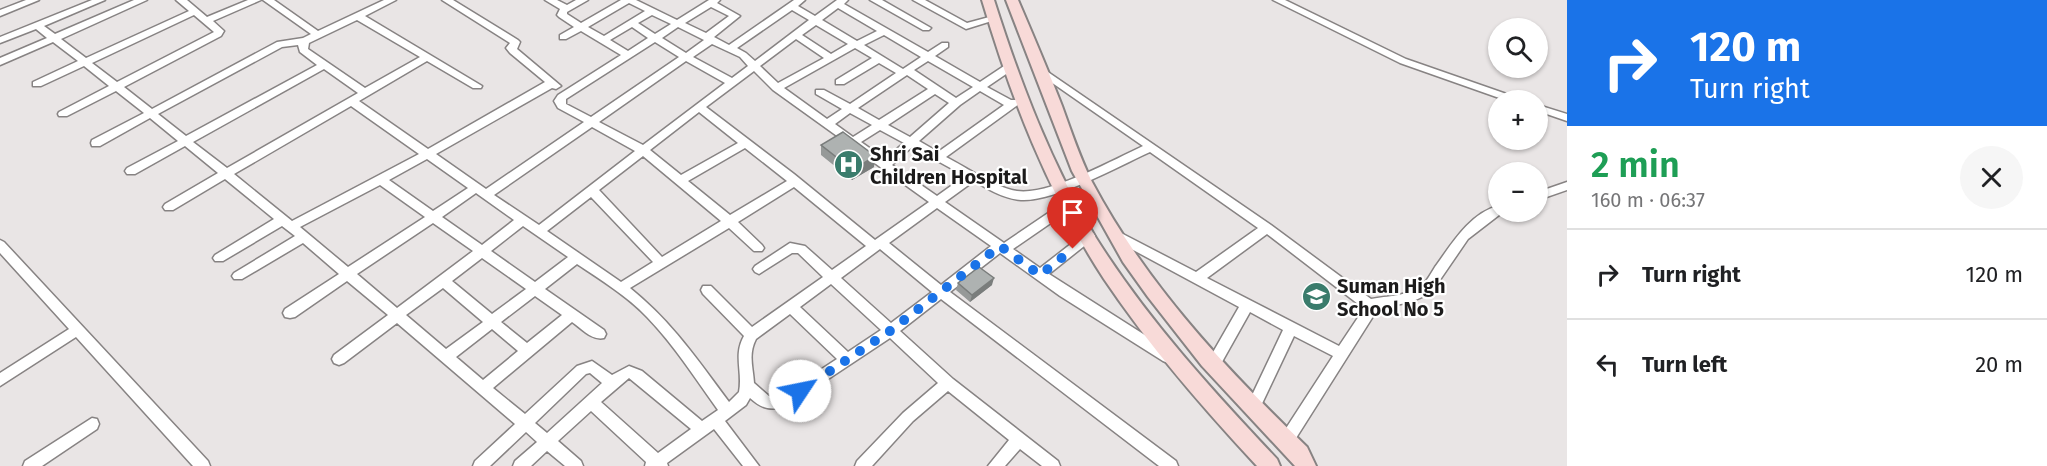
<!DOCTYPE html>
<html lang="en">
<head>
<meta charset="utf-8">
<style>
  :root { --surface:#fff; --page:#f6f6f6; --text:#202124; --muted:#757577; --line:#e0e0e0 }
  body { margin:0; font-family:"Fira Sans",sans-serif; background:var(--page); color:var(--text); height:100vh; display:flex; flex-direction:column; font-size:22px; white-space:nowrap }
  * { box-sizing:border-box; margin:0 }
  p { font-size:20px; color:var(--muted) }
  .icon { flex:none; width:33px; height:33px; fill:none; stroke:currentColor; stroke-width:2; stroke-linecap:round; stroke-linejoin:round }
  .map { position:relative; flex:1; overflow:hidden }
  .sheet { display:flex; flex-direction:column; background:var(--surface); width:480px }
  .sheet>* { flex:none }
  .guide { background:#1a73e8; color:#fff; overflow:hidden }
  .fabs { position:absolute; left:1488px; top:18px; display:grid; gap:12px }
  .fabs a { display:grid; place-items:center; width:60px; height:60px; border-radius:50%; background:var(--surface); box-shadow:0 2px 4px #0004; font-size:30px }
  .pin { position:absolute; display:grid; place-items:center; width:51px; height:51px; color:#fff; margin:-62px -26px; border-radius:50% 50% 50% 0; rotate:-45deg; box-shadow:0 0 6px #0007 }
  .pin .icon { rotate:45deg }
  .me { position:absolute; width:66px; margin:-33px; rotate:56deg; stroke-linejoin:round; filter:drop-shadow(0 0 4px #0008) }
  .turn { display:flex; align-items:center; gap:21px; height:126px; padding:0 24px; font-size:27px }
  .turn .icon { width:78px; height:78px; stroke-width:2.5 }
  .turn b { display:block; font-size:42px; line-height:51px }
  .round { display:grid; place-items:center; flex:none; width:63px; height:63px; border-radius:32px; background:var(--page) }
  .overview { display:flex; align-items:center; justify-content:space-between; height:102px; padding:0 24px }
  h1 { font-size:36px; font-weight:600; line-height:45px; color:#1e9e55 }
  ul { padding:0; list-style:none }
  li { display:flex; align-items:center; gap:18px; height:90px; padding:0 24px; border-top:2px solid var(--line) }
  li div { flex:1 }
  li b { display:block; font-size:22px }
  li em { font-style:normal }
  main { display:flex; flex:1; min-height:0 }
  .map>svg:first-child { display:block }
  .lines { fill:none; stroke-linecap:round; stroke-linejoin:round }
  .street-casing { stroke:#878383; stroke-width:3 }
  .secondary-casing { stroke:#878383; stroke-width:4 }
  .street { fill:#fff; fill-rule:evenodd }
  .secondary { fill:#f8dad8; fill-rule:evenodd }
  .wall { fill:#969998 }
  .shaded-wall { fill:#7a7d7c }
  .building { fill:#aeb2b1; stroke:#7a7d7c; stroke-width:1.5 }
  .route { stroke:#1a73e8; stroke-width:10; stroke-dasharray:0 18 }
  .labels { text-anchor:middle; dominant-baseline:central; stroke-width:4.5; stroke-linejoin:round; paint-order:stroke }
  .poi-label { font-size:20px; font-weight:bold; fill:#1c1b1b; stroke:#fff; text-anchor:start }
</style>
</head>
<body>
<main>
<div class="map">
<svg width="1567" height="466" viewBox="0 0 1567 466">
  <rect width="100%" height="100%" fill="#e9e5e5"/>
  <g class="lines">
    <defs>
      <path id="street" d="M26,0H39L0,16V10Z
        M92,0H105L44,26L55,34L134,0H147L61,39L86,58L189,11L176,0H187L207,17L248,0H261L213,21L224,31L221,36L124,87L152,109L277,42L303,38L311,34L263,0H274L318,31L384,0H396L365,16L482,86L481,88H473L427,61L359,101L428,149L545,82L510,53L506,48L510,43L442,0H453L518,40L520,42L517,49L561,86L556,89L552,88L436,154L486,189L584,122L558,108L554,101L558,95L621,55L581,31L566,39H560V35L574,27L559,17L557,15L560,9L545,0H557L567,5L576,0H588L567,12V14L581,23L621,0H636L677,20L709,0H720L717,3L740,16L714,37L729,45L794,0H805L798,6L815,16L837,0H848L844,4L928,52L942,43H948V47L935,56L980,82L1004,66H1012V70L987,87L1011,100H1019L1020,102L1019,104L946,157C966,167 995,188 1017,191C1048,196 1113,160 1143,146L1038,73L1037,71L1042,68L1271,225L1371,299C1387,296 1408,296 1421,286C1427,282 1431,273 1435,267C1451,245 1470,213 1498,206V212H1503L1468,239L1431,293L1411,302L1375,309L1372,318L1291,446L1286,448L1281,446L1279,441L1281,436L1333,356L1294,336L1258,412L1253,414L1248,412L1246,408L1283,330L1250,312L1218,369L1213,371L1208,369L1206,365L1208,361L1239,307L1111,238L1109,235L1111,232H1119L1196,272L1258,228L1150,152C1119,166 1054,202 1021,200C1004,199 988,189 974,181L945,202L1004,243L1066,201H1074L1076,204L1074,207L1013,249L1040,268L1085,233H1093L1095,236L1093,239L1049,274L1173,353L1175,357L1173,361L1168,363L1163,361L1060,296L1000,253L950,292L1176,461L1178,466H1159L941,299L900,331L953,379L1058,461L1060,466H1042L1020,449L1005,466H988L1009,440L948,391L913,421L872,466H855L857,461L903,413L938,383L890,338L789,405C773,411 763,410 750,398L746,405L725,421L759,466H743L714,429L667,463L668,466H645L646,462L591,411L558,441L581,461L583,466H565L547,451L531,466H513L515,461L537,442L526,432L490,466H473L475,461L515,424L397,323L344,363L339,365L334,363L332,359L334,355L388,315L347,281L295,317L290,318L285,317L283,313L285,309L339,274L303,243L242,279H234L232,276L234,273L295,236L282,226L223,261H215L213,258L215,255L274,219L225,179L173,210H165L163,207L165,204L218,173L185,146L135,174H127L125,171L127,168L178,141L150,118L100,146H92L91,143L92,140L144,113L116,91L67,116H59L58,114L59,112L109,86L84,66L41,86H33V82L78,61L53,42L0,65V58L47,38L36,29L0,43V37ZM629,3L645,11L604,36L588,27ZM711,7L729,16L706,33L685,23ZM838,8L877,31L857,41L822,20ZM792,10L809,20L755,61L746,53L737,48ZM194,15L214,32L117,82L92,63ZM652,15L671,24L655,34L638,23ZM357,20L420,57L365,88L308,49L309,43ZM816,25L848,44L831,54L802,35ZM632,27L648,38L628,51L610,40ZM678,27L704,40L686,53L662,38ZM884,35L921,57L903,69L864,45ZM796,39L824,58L778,83L760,66ZM655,42L679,57L591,117L566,104V99ZM712,44L740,57L748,66L732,78L693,57ZM298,45L300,52L317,65L186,136L158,114L282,47ZM855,48L872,58L836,80V84H844L879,63L896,73L850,104L824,90H816V94L842,109L827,119L784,88ZM686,61L725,83L643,145L599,122ZM928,61L973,87L956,98L914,70ZM324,69L358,93L227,168L193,142ZM754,71L773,90L929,202L875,240L794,174L706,107ZM907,75L928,89L879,120L858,108ZM980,91L1004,105L938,152L919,141L960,105ZM935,94L949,103L910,137L888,125ZM351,106L419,154L292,221L234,174ZM699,112L738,143L681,175L650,150ZM850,113L872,125L853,137L835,124ZM592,127L635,151L539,225L494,195ZM880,130L904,143L885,159L861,142ZM912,147L965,176L937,196L892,165ZM745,148L787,181L730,215L688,181ZM643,156L721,221L662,257L599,190ZM427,159L468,188L433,211L389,180ZM380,185L425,217L348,267L300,227ZM794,187L866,246L832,270L805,246L790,243L755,266L753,269L755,272L759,274L792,253H798L823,277L752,327L711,286H703L701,290L703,294L744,336C733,355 743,372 739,392L729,402C697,359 672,322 630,288L729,228L754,251H762L764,248L762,245L738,222ZM476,193L514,220L482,245L442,217ZM591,197L653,262L621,282L547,231ZM937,208L991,246L941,285L889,243ZM433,223L473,251L397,308L357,274ZM523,226L568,257L535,282L491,251ZM1267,234L1362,307L1361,313L1339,346L1207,278ZM880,249L932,292L891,323L841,278ZM482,258L526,289L492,314L452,281ZM577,264C601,280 627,296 647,317C674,345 695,378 718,410L702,421L642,371L629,366L612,375L592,361L577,366L525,414L493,388L572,322C581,328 592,341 604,338L606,334L604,330L545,289ZM831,284L881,330L848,352L800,307ZM443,288L483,322L446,349L406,315ZM535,296L562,315L527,343L501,322ZM790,314L837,359L779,397H770L754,383C753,367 748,354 756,339ZM492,329L518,351L483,380L456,357ZM590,373L602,383L547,433L535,423L586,374ZM629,378L691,429L658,453L601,402Z
        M870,0H882L931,28L929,30H923Z
        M913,0H925L967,23L993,16L998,19L966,29Z
        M1273,0H1285L1406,59L1518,98L1519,100H1505L1400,63Z
        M1538,105L1567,114V121L1538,111Z
        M1567,182V190L1538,200V192Z
        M0,240L4,242L208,461L210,466H193L76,337L0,386V373L69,329L0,253Z
        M92,418L97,419L99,424L97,429L42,466H23L25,461Z"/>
      <path id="secondary" d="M982,0H994C1020,82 1051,164 1096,238C1147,319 1212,390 1277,459L1280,466H1257C1202,407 1149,346 1104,279C1048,193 1011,98 982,0Z
        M1006,0H1018C1033,35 1048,70 1062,106C1071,131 1080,158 1092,182C1146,284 1225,368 1307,447L1316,466H1295L1202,366L1148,297L1123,262L1072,171Z"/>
    </defs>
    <use href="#street" class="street-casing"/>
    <use href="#secondary" class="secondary-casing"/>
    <use href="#street" class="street"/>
    <use href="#secondary" class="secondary"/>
  </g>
  <path class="wall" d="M821,145L875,156L874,167L852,180L821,155Z
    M958,283L992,285L970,302L956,290Z"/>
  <path class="shaded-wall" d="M875,156L874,167L852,180L853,170Z
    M994,278L992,285L970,302L972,295Z"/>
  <path class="building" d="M843,132L875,156L853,170L821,145Z
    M979,267L994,278L972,295L958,283Z"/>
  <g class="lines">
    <path class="route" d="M800,391L890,331L1000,246L1040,275L1073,249"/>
  </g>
  <defs>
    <symbol id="hospital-disc" viewBox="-11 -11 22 22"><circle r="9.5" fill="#3a7c6c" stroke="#fff"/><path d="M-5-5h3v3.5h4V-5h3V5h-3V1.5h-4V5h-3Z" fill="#fff"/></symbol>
    <symbol id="school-disc" viewBox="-11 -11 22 22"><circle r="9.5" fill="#3a7c6c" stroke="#fff"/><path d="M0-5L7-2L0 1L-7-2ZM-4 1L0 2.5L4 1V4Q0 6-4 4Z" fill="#fff"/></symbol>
  </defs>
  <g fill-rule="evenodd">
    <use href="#hospital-disc" x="832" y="148" width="33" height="33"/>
    <use href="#school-disc" x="1300" y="280" width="33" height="33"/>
  </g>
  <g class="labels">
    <g class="poi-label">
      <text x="870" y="154">Shri Sai<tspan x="870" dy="23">Children Hospital</tspan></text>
      <text x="1337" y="286">Suman High<tspan x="1337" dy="23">School No 5</tspan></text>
    </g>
  </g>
</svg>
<div class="fabs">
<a><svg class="icon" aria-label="search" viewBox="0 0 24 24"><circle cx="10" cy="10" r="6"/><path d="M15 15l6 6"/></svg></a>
<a>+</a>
<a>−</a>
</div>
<div class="pin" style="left:1073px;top:249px;background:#d93025"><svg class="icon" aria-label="arrive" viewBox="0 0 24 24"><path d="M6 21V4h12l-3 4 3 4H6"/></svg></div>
<svg class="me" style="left:800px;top:391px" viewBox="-20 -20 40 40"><circle r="19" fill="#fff"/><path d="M0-13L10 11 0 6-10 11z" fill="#1a73e8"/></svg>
</div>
<section class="sheet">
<div class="guide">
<div class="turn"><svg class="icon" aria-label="right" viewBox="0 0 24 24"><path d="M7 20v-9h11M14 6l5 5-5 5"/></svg><div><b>120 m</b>Turn right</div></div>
</div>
<div class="overview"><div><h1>2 min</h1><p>160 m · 06:37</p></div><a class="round"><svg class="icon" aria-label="close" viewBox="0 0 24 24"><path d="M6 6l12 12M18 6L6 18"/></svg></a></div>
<ul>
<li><svg class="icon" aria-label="right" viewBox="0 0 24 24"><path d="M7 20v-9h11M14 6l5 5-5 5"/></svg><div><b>Turn right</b></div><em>120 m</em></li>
<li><svg class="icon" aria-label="left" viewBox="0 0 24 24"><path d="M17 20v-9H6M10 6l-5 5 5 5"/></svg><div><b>Turn left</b></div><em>20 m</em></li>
</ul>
</section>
</main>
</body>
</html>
